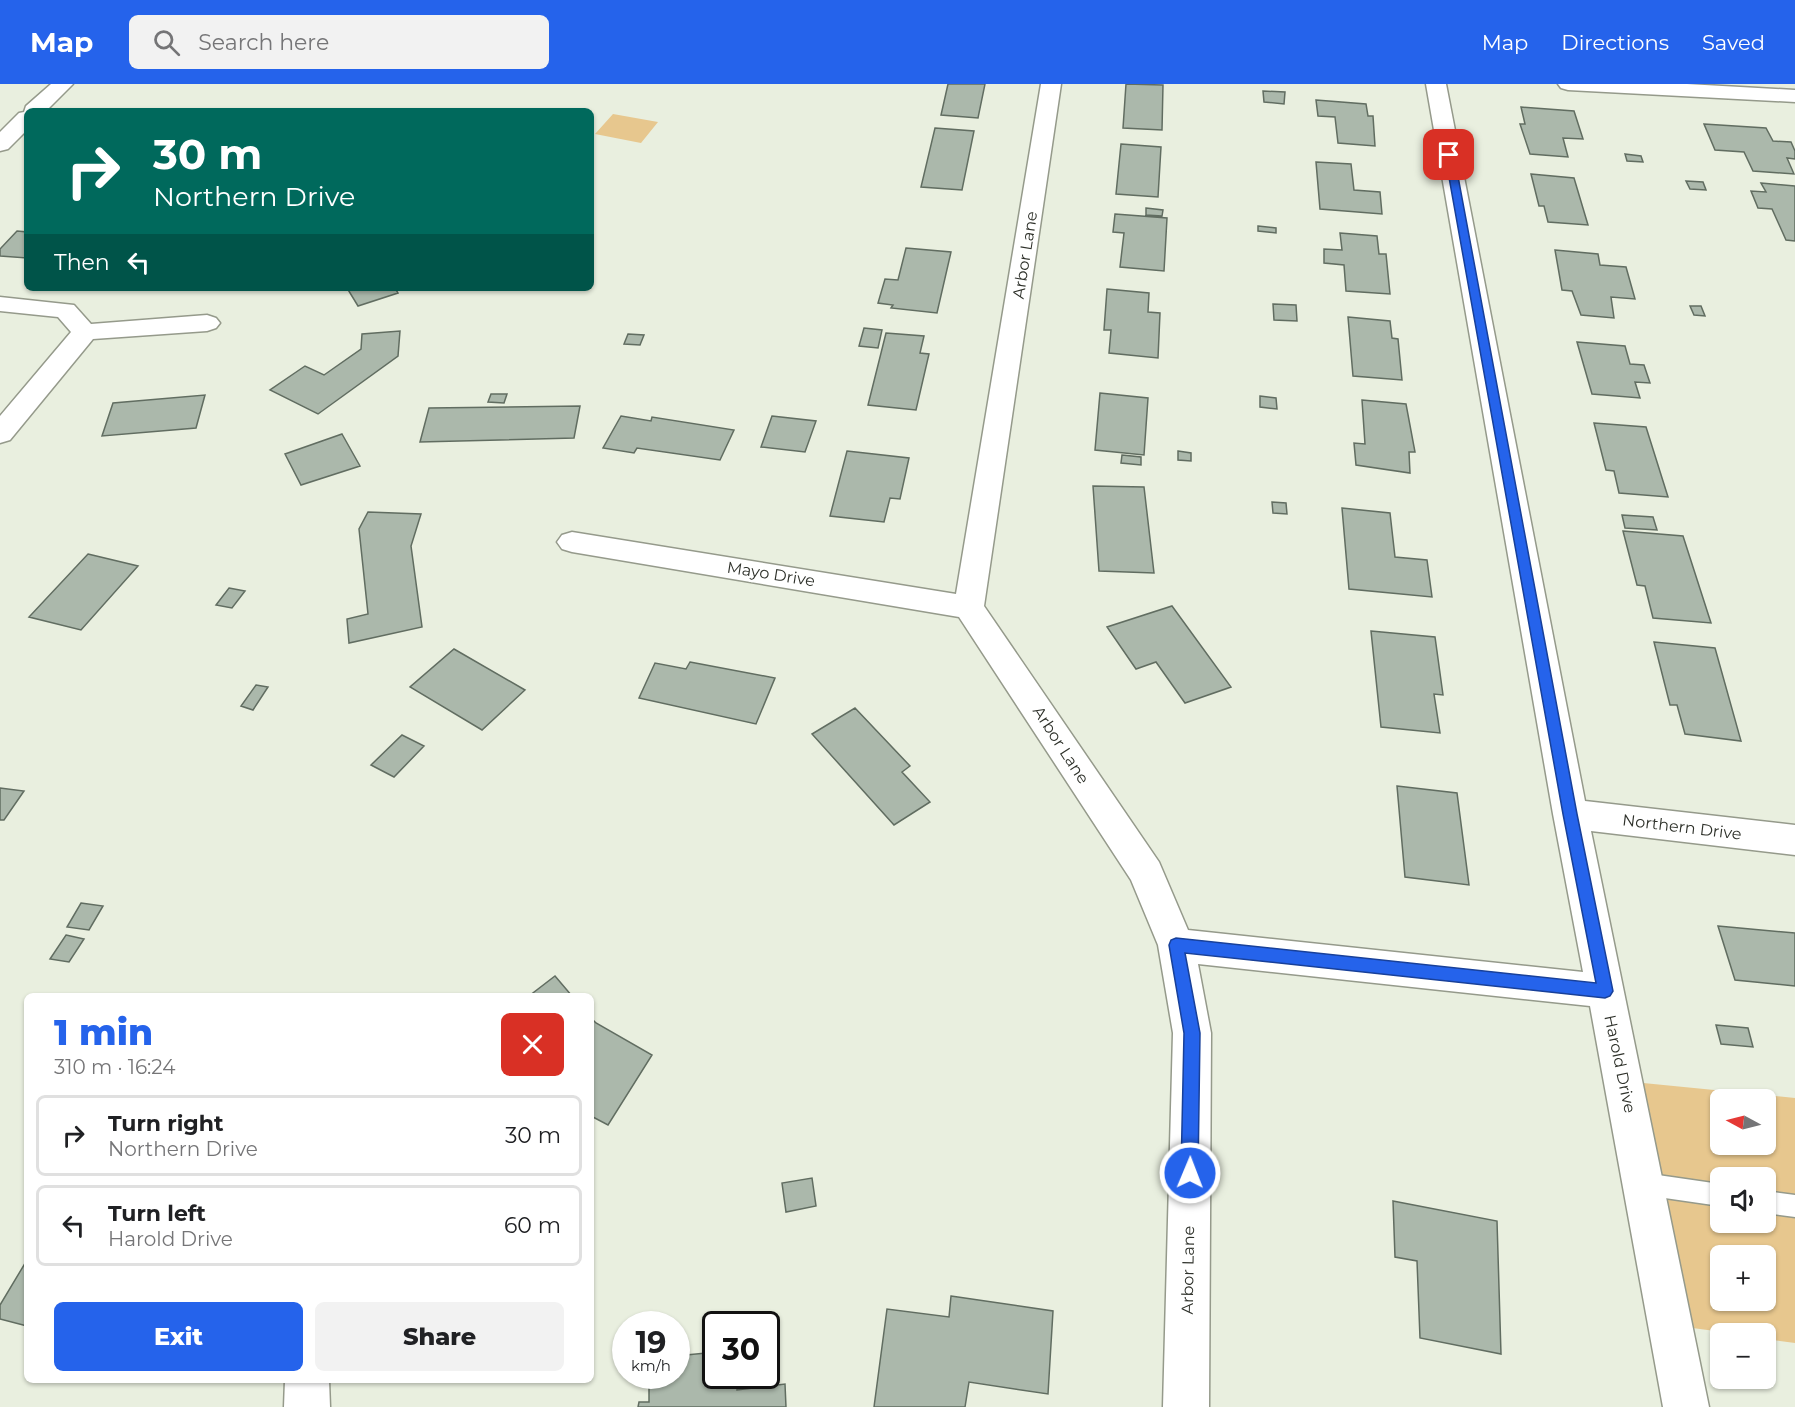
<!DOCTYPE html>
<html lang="en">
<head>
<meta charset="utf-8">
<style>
  :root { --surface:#fff; --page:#f2f2f2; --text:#202124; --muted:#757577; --line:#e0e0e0; --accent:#2563eb }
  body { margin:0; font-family:Montserrat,sans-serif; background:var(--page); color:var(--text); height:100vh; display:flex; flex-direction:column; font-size:22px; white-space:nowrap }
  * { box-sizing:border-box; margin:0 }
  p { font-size:20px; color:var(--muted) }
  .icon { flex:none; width:33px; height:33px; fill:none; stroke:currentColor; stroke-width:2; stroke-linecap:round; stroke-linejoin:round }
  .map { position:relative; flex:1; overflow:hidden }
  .details { position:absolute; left:24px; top:909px; width:570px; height:390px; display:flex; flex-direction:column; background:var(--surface); border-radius:9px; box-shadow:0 2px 4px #0004 }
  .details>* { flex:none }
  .top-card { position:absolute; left:24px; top:24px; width:570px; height:183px; border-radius:9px; box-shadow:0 2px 4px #0004; background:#00695c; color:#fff; overflow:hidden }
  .needle { width:39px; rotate:277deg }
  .controls { position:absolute; left:1710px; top:1005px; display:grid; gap:12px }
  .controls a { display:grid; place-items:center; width:66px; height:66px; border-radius:9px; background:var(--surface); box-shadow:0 2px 4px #0004; font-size:30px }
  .speed { position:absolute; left:612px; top:1227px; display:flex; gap:12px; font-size:30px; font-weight:700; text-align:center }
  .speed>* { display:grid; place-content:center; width:78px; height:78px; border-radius:50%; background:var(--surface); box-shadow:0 2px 4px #0004; line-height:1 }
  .speed small { font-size:15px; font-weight:400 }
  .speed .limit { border:3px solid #111; border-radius:9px; background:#fff; color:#111 }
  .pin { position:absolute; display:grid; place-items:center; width:51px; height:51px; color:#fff; margin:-26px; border-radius:12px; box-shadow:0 3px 9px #0006 }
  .me { position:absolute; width:66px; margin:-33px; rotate:1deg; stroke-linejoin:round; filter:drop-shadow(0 0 4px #0008) }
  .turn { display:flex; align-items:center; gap:21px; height:126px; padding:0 30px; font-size:27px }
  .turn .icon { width:78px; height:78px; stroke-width:2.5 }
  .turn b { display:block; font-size:42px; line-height:51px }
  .then { display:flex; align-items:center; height:57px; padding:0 30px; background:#0003; gap:12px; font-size:22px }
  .round { display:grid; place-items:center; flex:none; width:63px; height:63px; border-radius:9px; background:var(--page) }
  .headline { display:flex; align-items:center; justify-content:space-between; height:102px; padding:0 30px }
  h1 { font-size:36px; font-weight:800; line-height:45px; color:var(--accent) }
  .primary-button { display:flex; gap:12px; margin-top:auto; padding:12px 30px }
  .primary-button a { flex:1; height:69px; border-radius:9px; background:var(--accent); color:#fff; font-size:24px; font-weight:800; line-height:69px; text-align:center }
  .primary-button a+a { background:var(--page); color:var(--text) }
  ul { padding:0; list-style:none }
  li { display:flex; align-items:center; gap:18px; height:81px; margin:0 12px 9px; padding:0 18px; border:3px solid var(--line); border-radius:9px }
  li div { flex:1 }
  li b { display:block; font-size:22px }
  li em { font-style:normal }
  header { display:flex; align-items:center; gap:36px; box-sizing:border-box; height:84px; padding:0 30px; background:var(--accent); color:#fff }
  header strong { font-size:28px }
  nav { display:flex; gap:33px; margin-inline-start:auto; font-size:21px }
  .search { width:420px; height:54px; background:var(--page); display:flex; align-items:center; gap:15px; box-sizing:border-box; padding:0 21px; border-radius:9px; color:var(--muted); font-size:22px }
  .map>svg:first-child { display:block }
  .green { fill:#e7c78e; fill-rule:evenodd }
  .building { fill:#abb8ab; stroke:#616d61; stroke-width:1.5 }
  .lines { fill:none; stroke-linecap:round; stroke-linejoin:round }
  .service-casing { stroke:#959a8b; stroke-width:3 }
  .minor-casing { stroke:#959a8b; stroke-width:3 }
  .secondary-casing { stroke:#959a8b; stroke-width:3 }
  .service { fill:#fff; fill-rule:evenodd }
  .minor { fill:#fff; fill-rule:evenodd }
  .secondary { fill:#fff; fill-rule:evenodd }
  .route { fill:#2563eb; stroke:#184099; stroke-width:1.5 }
  .labels { text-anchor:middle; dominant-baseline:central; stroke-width:5; stroke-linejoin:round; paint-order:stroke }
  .street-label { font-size:16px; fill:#2e312a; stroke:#fff }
</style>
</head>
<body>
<header>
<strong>Map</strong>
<div class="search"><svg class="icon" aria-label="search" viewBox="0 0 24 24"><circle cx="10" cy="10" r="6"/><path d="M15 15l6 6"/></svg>Search here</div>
<nav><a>Map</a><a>Directions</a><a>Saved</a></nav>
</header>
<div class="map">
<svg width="1795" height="1323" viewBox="0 0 1795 1323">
  <rect width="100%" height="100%" fill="#e9efdf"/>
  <path class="green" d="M613,30L658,38L641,59L595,50Z
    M1623,997L1795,1014V1259L1766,1255V1250L1730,1249L1670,1241ZM1720,1016H1766V1060H1720ZM1720,1094H1766V1138H1720ZM1720,1172H1766V1216H1720Z"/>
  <path class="building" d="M948,0H985L978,34L941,31Z
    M1126,0L1163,1L1162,46L1123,44Z
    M1263,7L1285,8L1284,20L1264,18Z
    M1316,16L1366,20L1368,32H1373L1375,62L1338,59L1335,33L1318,32Z
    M1521,23L1574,27L1583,55L1563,54L1568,73L1530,70L1520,40H1525Z
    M1704,40L1766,44L1773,57L1791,58L1795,67V75L1787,74L1794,90L1753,87L1744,68L1715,66Z
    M935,44L974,47L962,106L921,103Z
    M1121,60L1161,63L1158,113L1116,110Z
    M1625,70L1641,72L1643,78L1627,77Z
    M1316,78L1351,80L1354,106L1380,108L1382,130L1320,125Z
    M1531,90L1574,94L1588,141L1548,138L1544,122H1539Z
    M1686,97L1703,98L1706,106L1690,105Z
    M1761,99L1795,102V157L1786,156L1772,125L1758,124L1751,107L1766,108Z
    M1146,124L1163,126L1162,132L1146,131Z
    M1115,130L1167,134L1164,187L1120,183L1124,149L1113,148Z
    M1258,142L1276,144V149L1258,147Z
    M17,147L27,148V174L0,172V165Z
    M1340,149L1377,152L1379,170H1386L1390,210L1346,207L1344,181L1324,179V165L1342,166Z
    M906,164L951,168L937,229L891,224L893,221L878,219L885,195L898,196Z
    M1555,166L1598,170L1600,181L1626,183L1635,215L1611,213L1614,234L1581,231L1572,207L1562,206Z
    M347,204H395L398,209L358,222Z
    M1107,205L1149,209L1148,228L1160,229L1158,274L1109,269L1111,246H1104Z
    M1273,220L1296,221L1297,237L1274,236Z
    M1690,222H1701L1705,232L1694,231Z
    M1348,233L1390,237L1392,254L1398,255L1402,296L1353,292Z
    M864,244L882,246L878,264L859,262Z
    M400,247L398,272L318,330L270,306L305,282L324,291L361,265L362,250Z
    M886,249L924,252L920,269L929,270L916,326L868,321Z
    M628,250L644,251L640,261L624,260Z
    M1577,258L1625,262L1630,280L1644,281L1650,299L1635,298L1640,314L1592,310Z
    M1100,309L1148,314L1144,371L1095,366Z
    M491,310H507L504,319L488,318Z
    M205,311L196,344L102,352L113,319Z
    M1260,312L1276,314L1277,325L1260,323Z
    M1362,316L1406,320L1415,368H1409L1410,389L1356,381L1354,359L1365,360Z
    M580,322L574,354L420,358L429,324Z
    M621,332L651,337L652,333L734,346L720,376L637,364L634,369L603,364Z
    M772,332L816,337L805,368L761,363Z
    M1594,339L1646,343L1668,413L1619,409L1614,387L1606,386Z
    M342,350L360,382L301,401L285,370Z
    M847,367L909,374L900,415L890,414L884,438L830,432Z
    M1178,367L1191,369V377L1178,376Z
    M1122,371L1141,373V381L1121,379Z
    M1093,402L1144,403L1154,489L1099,487Z
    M1272,418L1286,419L1287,430L1273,429Z
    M1342,424L1390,429L1395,473L1427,476L1432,513L1349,505Z
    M368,428L421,430L411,462L422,543L349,559L347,535L368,530L359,445Z
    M1622,431L1653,433L1657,446L1625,444Z
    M1623,447L1683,452L1711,539L1653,534L1645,502L1637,501Z
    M88,470L138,482L81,546L29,533Z
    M229,504L245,507L232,524L216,521Z
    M1172,522L1231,603L1185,619L1156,578L1136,585L1107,543Z
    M1371,547L1435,553L1443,611L1434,610L1440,649L1381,643Z
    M1654,558L1715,564L1741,657L1685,650L1677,621H1670Z
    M454,565L525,606L482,646L410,603Z
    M690,578L775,594L756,640L639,614L655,579L686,585Z
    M256,601L268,603L253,626L241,622Z
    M855,624L910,682L902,688L930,718L894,741L812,650Z
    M402,651L424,662L394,693L371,681Z
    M1397,702L1457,709L1469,801L1405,793Z
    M0,704L24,707L4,736H0Z
    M81,819L103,822L89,846L67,843Z
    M1718,842L1795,849V902L1735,896Z
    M66,851L84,855L69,878L50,875Z
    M555,892L572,912H529Z
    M591,934L596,939L652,971L608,1041L591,1032Z
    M1716,941L1748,944L1753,963L1721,960Z
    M812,1094L816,1122L786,1128L782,1099Z
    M1393,1117L1497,1137L1501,1270L1420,1254L1417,1177L1395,1173Z
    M27,1176V1242L0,1235V1221Z
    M951,1212L1053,1227L1048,1310L969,1298L965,1323H874L887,1225L949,1233Z
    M716,1268V1292H737V1306L785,1300L786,1323H638L639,1318H649V1292H676V1272Z"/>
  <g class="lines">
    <defs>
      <path id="service" d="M1644,1089L1720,1100V1122L1644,1111L1636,1108L1633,1100L1636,1092Z
        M1766,1107L1795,1111V1133L1766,1129Z"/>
      <path id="minor" d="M51,0H73L46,27H27V46L8,65L0,67V48L19,29L24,28L26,22Z
        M1041,0H1061L984,522L1159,778L1188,846L1583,888L1553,730L1426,0H1446L1585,717L1795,741V771L1591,747L1709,1323H1663L1590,922L1198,880L1211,949L1209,1323H1163L1173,949L1158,861L1131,796L959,533L572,468L562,465L557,458L562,451L572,448L956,510Z
        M0,213L74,221L91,240L207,231L216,234L220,239L216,244L207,247L93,255L10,356L0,359V332L71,248L58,233L0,227Z
        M285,1296H329L330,1323H284Z"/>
      <path id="secondary" d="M1558,0H1687L1795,6V18L1568,6L1561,4Z"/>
    </defs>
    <use href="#service" class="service-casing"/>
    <use href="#minor" class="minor-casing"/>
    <use href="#secondary" class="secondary-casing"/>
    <use href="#service" class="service"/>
    <use href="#minor" class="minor"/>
    <use href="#secondary" class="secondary"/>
  </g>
  <path class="route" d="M1449,68L1454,71L1577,730L1613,907L1610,912L1605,914L1185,869L1200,949L1198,1089L1196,1095L1190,1098L1184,1095L1181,1089L1184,949L1169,861L1171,856L1176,854L1596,899L1563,730L1445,71Z"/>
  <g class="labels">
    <g class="street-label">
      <text transform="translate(1025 171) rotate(-81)">Arbor Lane</text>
      <text transform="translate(771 490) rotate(9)">Mayo Drive</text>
      <text transform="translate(1061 661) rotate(57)">Arbor Lane</text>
      <text transform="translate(1682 743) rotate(7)">Northern Drive</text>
      <text transform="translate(1620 980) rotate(78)">Harold Drive</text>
      <text transform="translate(1188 1186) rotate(-89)">Arbor Lane</text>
    </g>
  </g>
</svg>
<div class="controls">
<a><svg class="needle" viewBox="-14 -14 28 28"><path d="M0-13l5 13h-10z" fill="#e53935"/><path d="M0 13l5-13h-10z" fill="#757577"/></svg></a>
<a><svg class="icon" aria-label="sound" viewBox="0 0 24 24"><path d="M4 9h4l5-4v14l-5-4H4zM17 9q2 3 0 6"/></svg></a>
<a>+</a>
<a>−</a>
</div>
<div class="speed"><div>19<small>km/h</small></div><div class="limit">30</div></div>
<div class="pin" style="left:1449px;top:71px;background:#d93025"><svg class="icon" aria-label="arrive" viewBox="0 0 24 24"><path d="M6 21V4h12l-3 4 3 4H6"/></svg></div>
<svg class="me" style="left:1190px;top:1089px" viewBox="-20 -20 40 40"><circle r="17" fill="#2563eb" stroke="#fff" stroke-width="3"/><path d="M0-11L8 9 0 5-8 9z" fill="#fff"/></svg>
<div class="top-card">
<div class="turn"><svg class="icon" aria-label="right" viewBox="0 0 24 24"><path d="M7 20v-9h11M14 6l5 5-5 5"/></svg><div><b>30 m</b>Northern Drive</div></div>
<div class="then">Then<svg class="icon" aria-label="left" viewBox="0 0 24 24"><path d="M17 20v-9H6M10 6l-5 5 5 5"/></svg></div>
</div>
<section class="details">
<div class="headline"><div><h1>1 min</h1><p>310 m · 16:24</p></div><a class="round" style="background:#d93025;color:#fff"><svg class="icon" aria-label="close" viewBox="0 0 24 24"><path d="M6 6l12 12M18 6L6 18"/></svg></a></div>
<ul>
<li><svg class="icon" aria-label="right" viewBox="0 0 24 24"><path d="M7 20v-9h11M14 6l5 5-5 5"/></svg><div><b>Turn right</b><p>Northern Drive</p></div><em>30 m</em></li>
<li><svg class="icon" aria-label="left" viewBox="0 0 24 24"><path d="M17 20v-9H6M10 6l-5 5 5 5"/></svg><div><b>Turn left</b><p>Harold Drive</p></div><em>60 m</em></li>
</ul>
<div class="primary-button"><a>Exit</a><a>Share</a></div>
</section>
</div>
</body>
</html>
